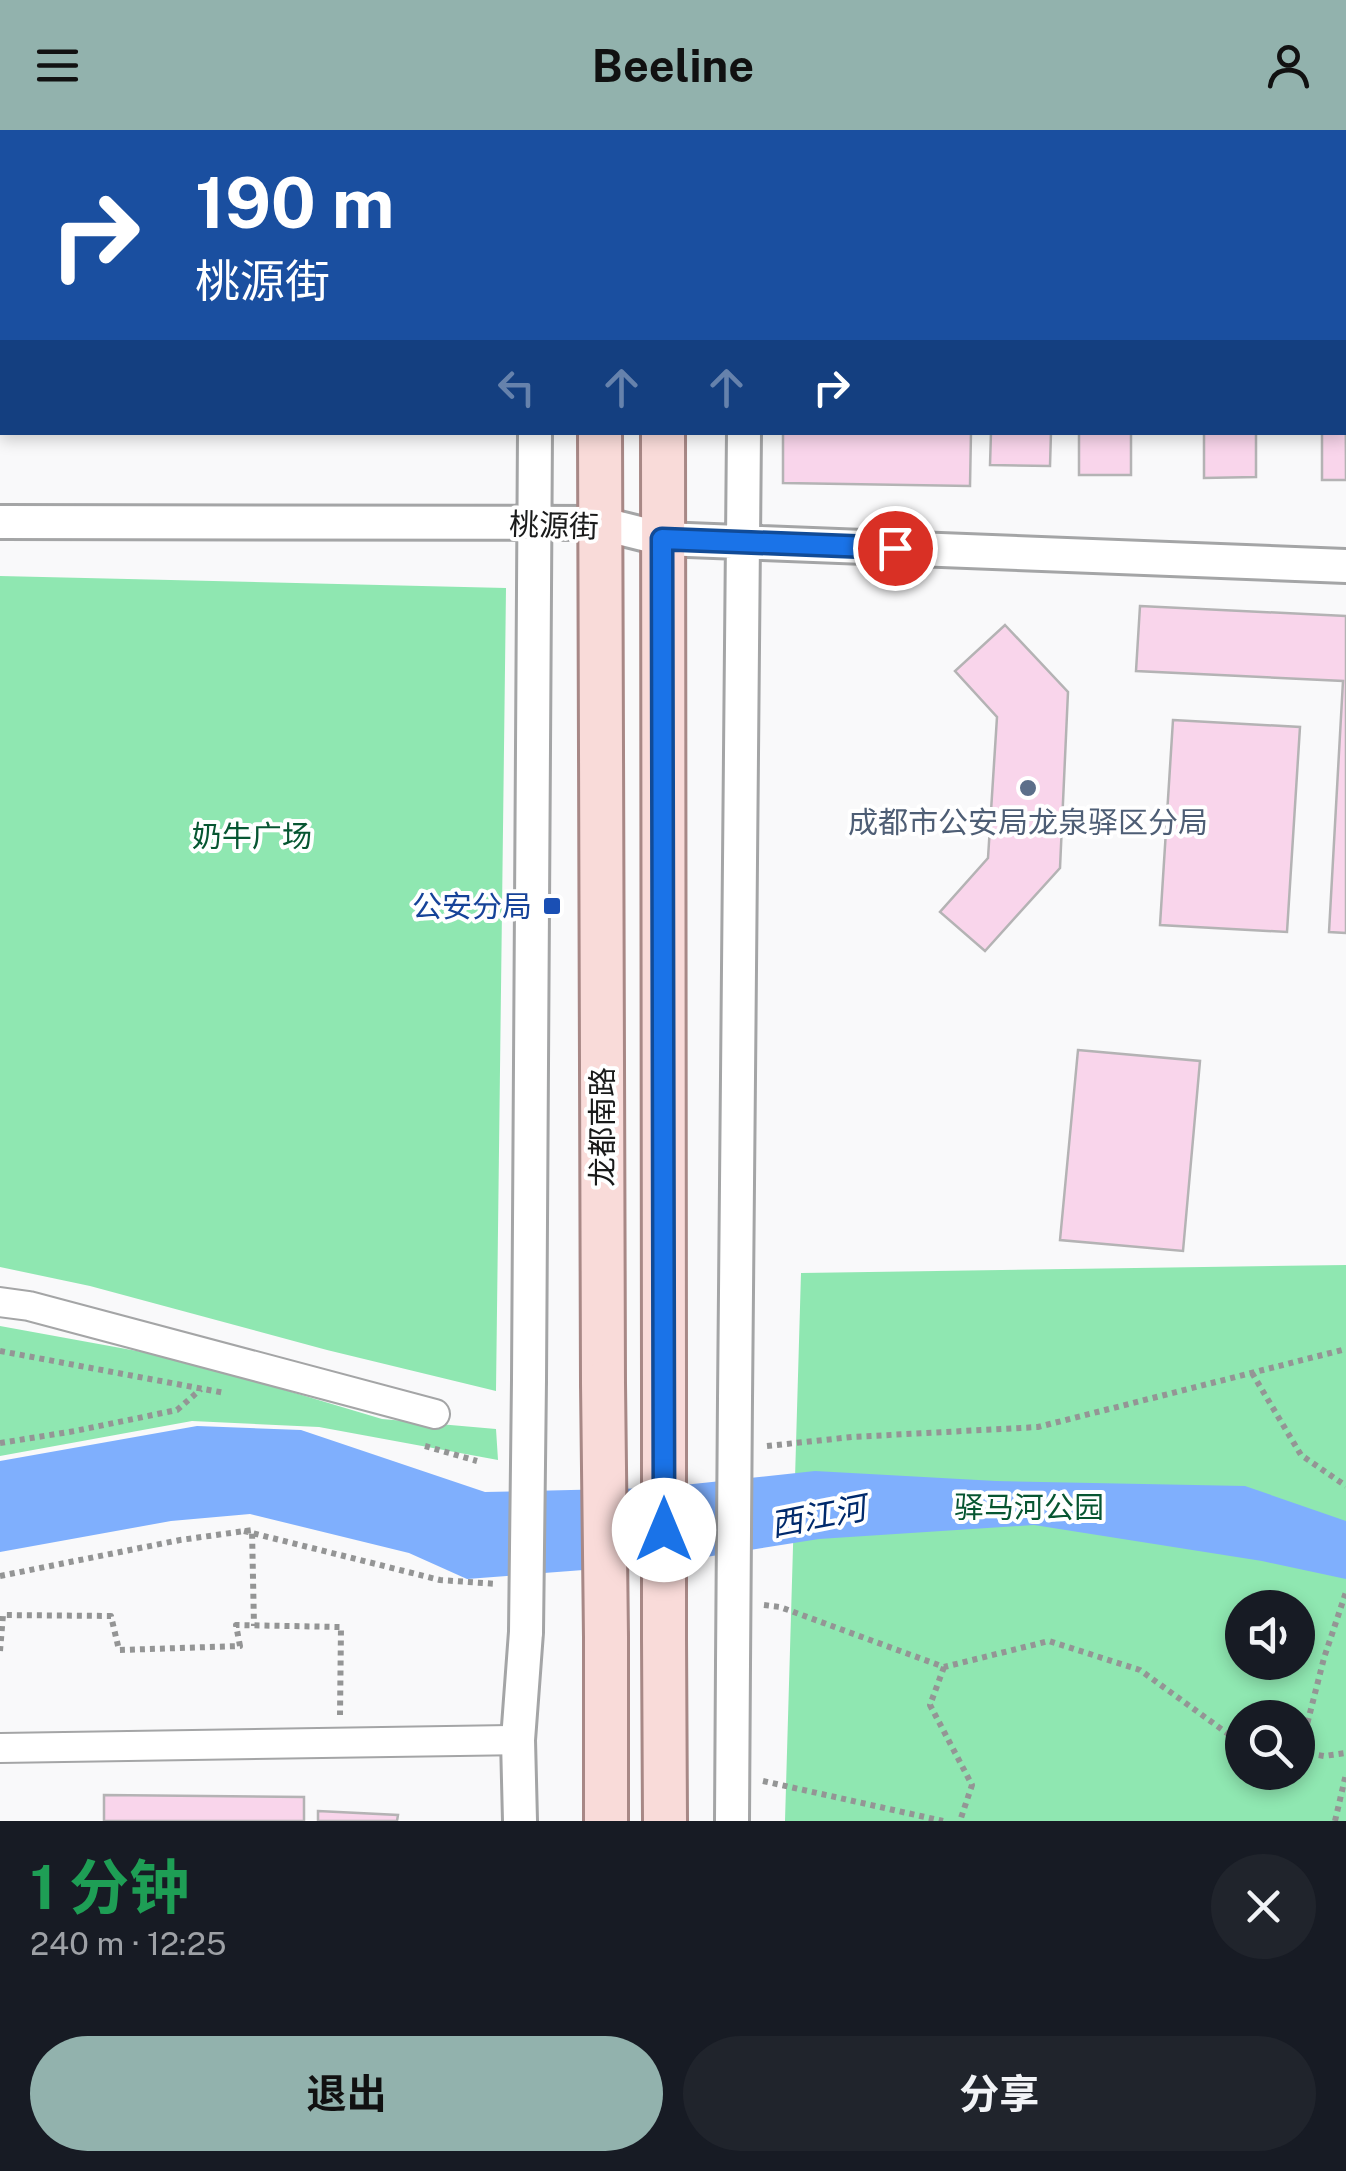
<!DOCTYPE html>
<html lang="zh">
<head>
<meta charset="utf-8">
<style>
  :root { --surface:#171b24; --page:#20242c; --text:#f1f3f6; --muted:#9ea1a6; --accent:#92b2ad }
  body { margin:0; font-family:"Public Sans","Noto Sans SC",sans-serif; background:var(--page); color:var(--text); height:100vh; display:flex; flex-direction:column; font-size:38px; white-space:nowrap }
  * { box-sizing:border-box; margin:0 }
  p { font-size:32px; color:var(--muted) }
  .icon { flex:none; width:55px; height:55px; fill:none; stroke:currentColor; stroke-width:2; stroke-linecap:round; stroke-linejoin:round }
  .map { position:relative; height:1691px; overflow:hidden }
  .panel { display:flex; flex-direction:column; background:var(--surface); flex:1 }
  .panel>* { flex:none }
  .top-card { position:absolute; left:0px; top:0px; width:1348px; height:305px; box-shadow:0 5px 15px #0003; background:#1a4fa0; color:#fff; overflow:hidden }
  .fabs { position:absolute; left:1225px; top:1460px; display:grid; gap:20px }
  .fabs a { display:grid; place-items:center; width:90px; height:90px; border-radius:50%; background:var(--surface); box-shadow:0 5px 15px #0003; font-size:50px }
  .pin { position:absolute; display:grid; place-items:center; width:85px; height:85px; color:#fff; margin:-42px; border:5px solid #fff; border-radius:50%; box-shadow:0 2px 10px #0007 }
  .me { position:absolute; width:110px; margin:-55px; rotate:0deg; stroke-linejoin:round; filter:drop-shadow(0 0 8px #0008) }
  .turn { display:flex; align-items:center; gap:35px; height:210px; padding:0 30px; font-size:45px }
  .turn .icon { width:130px; height:130px; stroke-width:2.5 }
  .turn b { display:block; font-size:70px; line-height:85px }
  .lanes { display:flex; align-items:center; height:95px; padding:0 30px; background:#0003; justify-content:center; gap:50px; direction:ltr }
  .lanes .off { opacity:.35 }
  .round { display:grid; place-items:center; flex:none; width:105px; height:105px; border-radius:52px; background:var(--page) }
  .head { display:flex; align-items:center; justify-content:space-between; height:170px; padding:0 30px }
  h1 { font-size:60px; font-weight:700; line-height:75px; color:#1e9e55 }
  .cta { display:flex; gap:20px; margin-top:auto; padding:20px 30px }
  .cta a { flex:1; height:115px; border-radius:60px; background:var(--accent); color:#111; font-size:40px; font-weight:700; line-height:115px; text-align:center }
  .cta a+a { background:var(--page); color:var(--text) }
  header { display:flex; justify-content:space-between; align-items:center; height:130px; padding:0 30px; background:var(--accent); color:#111; font-size:45px; font-weight:700 }
  .map>svg:first-child { display:block }
  .green { fill:#8fe7b1; fill-rule:evenodd }
  .water { fill:#7faffd }
  .building { fill:#f9d5eb; stroke:#b4b3b4; stroke-width:2.5 }
  .lines { fill:none; stroke-linecap:round; stroke-linejoin:round }
  .minor-casing { stroke:#a4a5a6; stroke-width:32 }
  .tertiary-casing { stroke:#a4a5a6; stroke-width:38 }
  .primary-casing { stroke:#a88886; stroke-width:48 }
  .path { stroke:#949595; stroke-width:6; stroke-dasharray:5 5; stroke-linecap:butt }
  .minor { stroke:#fff; stroke-width:28 }
  .tertiary { stroke:#fff; stroke-width:32 }
  .primary { stroke:#f9dbd9; stroke-width:42 }
  .tertiary-bridge-casing { stroke:#a4a5a6; stroke-width:38; stroke-linecap:butt }
  .primary-bridge-casing { stroke:#a88886; stroke-width:48; stroke-linecap:butt }
  .tertiary-bridge { stroke:#fff; stroke-width:32 }
  .primary-bridge { stroke:#f9dbd9; stroke-width:42 }
  .route-casing { stroke:#114b97; stroke-width:25 }
  .route { stroke:#1a73e8; stroke-width:18 }
  .service-dot { fill:#5c6f8a; stroke:#fff; stroke-width:4 }
  .transit-dot { fill:#1a4fb4; stroke:#fff; stroke-width:4 }
  .labels { text-anchor:middle; dominant-baseline:central; stroke-width:8; stroke-linejoin:round; paint-order:stroke }
  .street-label { font-size:30px; fill:#191a1a; stroke:#fff }
  .service-label { font-size:30px; fill:#4e5e75; stroke:#fff }
  .park-label { font-size:30px; fill:#075632; stroke:#fff }
  .transit-label { font-size:30px; fill:#164399; stroke:#fff; text-anchor:end }
  .water-label { font-size:32px; font-style:italic; fill:#002a6c; stroke:#fff }
</style>
</head>
<body>
<header><svg class="icon" aria-label="menu" viewBox="0 0 24 24"><path d="M4 6h16M4 12h16M4 18h16"/></svg>Beeline<svg class="icon" aria-label="person" viewBox="0 0 24 24"><circle cx="12" cy="8" r="4"/><path d="M4 21q1-7 8-7t8 7"/></svg></header>
<div class="map">
<svg width="1346" height="1691" viewBox="0 0 1346 1691">
  <rect width="100%" height="100%" fill="#f9f9fa"/>
  <path class="green" d="M0,446L506,458L496,1261L327,1220L90,1156L0,1137Z
    M1346,1135V1691H785L801,1143ZM1242,1478H1298V1532H1242ZM1242,1588H1298V1642H1242Z
    M0,1196L181,1229L382,1289L496,1299L498,1330L319,1297L192,1291L0,1326Z"/>
  <path class="water" d="M197,1296L301,1300L485,1362L655,1358L815,1341L996,1351L1245,1356L1346,1391V1449L1262,1431L1034,1395L819,1409L662,1434L467,1449L409,1423L250,1384L171,1391L0,1422V1331Z"/>
  <path class="building" d="M1345,138L1346,350H1322V302H1345Z
    M783,302H971L970,356L783,353Z
    M991,302H1051L1050,336L990,335Z
    M1079,302H1131V345H1079Z
    M1204,302H1256V347L1204,348Z
    M1140,476L1346,486V803L1329,802L1343,551L1136,541Z
    M1005,495L1068,562L1060,738L985,821L940,782L988,728L997,587L955,541Z
    M1173,590L1300,597L1287,802L1160,795Z
    M1078,920L1200,931L1183,1121L1060,1110Z
    M104,1665L304,1667V1691H104Z
    M318,1681L398,1685L397,1691H318Z"/>
  <g class="lines">
    <defs>
      <path id="minor" d="M0,1172L29,1176L435,1284
        M0,1618L518,1610"/>
      <path id="tertiary" d="M744,0V2
        M537,2V0
        M0,392L599,393L663,409L1346,436
        M529,1250L535,302
        M735,1269L744,302
        M520,1691L518,1610L526,1502
        M732,1691L733,1534"/>
      <path id="primary" d="M602,2V0
        M666,2V0
        M600,302L603,1253
        M663,302L664,1256
        M606,1507V1691
        M664,1508L665,1691"/>
    </defs>
    <use href="#minor" class="minor-casing"/>
    <use href="#tertiary" class="tertiary-casing"/>
    <use href="#primary" class="primary-casing"/>
    <path class="path" d="M0,1221L225,1263
      M1252,1243L1301,1325L1346,1356
      M0,1313L75,1301L177,1280L201,1259
      M425,1316L477,1331
      M767,1316L852,1307L1038,1297L1346,1219
      M244,1401L440,1450L497,1454
      M0,1446L180,1410L252,1400L254,1496
      M764,1475L780,1477L944,1537L1049,1511L1140,1540L1242,1614
      M0,1521L3,1485L111,1486L119,1520L240,1516L236,1495L341,1497L340,1585
      M944,1537L930,1575L972,1655L960,1691
      M1299,1622L1324,1626L1346,1623
      M1300,1622L1324,1528L1346,1462
      M763,1651L943,1691
      M1335,1691L1346,1644"/>
    <use href="#minor" class="minor"/>
    <use href="#tertiary" class="tertiary"/>
    <use href="#primary" class="primary"/>
    <defs>
      <path id="tertiary-bridge" d="M526,1502L529,1250
        M733,1534L735,1269"/>
      <path id="primary-bridge" d="M603,1253L606,1507
        M664,1256V1508"/>
    </defs>
    <use href="#tertiary-bridge" class="tertiary-bridge-casing"/>
    <use href="#primary-bridge" class="primary-bridge-casing"/>
    <use href="#tertiary-bridge" class="tertiary-bridge"/>
    <use href="#primary-bridge" class="primary-bridge"/>
  </g>
  <g class="lines">
    <defs>
      <path id="route" d="M664,1400L662,409L895,418"/>
    </defs>
    <use href="#route" class="route-casing"/>
    <use href="#route" class="route"/>
  </g>
  <circle class="service-dot" cx="1028" cy="658" r="10"/>
  <rect class="transit-dot" x="542" y="766" width="20" height="20" rx="5"/>
  <g class="labels">
    <g class="street-label">
      <text transform="translate(554 395) rotate(2)">桃源街</text>
      <text transform="translate(602 997) rotate(-90)">龙都南路</text>
    </g>
    <g class="service-label">
      <text x="1028" y="692">成都市公安局龙泉驿区分局</text>
    </g>
    <g class="park-label">
      <text x="252" y="706">奶牛广场</text>
      <text x="1029" y="1377">驿马河公园</text>
    </g>
    <g class="transit-label">
      <text x="532" y="776">公安分局</text>
    </g>
    <g class="water-label">
      <text transform="translate(818 1386) rotate(-11)">西江河</text>
    </g>
  </g>
</svg>
<div class="fabs">
<a><svg class="icon" aria-label="sound" viewBox="0 0 24 24"><path d="M4 9h4l5-4v14l-5-4H4zM17 9q2 3 0 6"/></svg></a>
<a><svg class="icon" aria-label="search" viewBox="0 0 24 24"><circle cx="10" cy="10" r="6"/><path d="M15 15l6 6"/></svg></a>
</div>
<div class="pin" style="left:895px;top:418px;background:#d93025"><svg class="icon" aria-label="arrive" viewBox="0 0 24 24"><path d="M6 21V4h12l-3 4 3 4H6"/></svg></div>
<svg class="me" style="left:664px;top:1400px" viewBox="-20 -20 40 40"><circle r="19" fill="#fff"/><path d="M0-13L10 11 0 6-10 11z" fill="#1a73e8"/></svg>
<div class="top-card">
<div class="turn"><svg class="icon" aria-label="right" viewBox="0 0 24 24"><path d="M7 20v-9h11M14 6l5 5-5 5"/></svg><div><b>190 m</b>桃源街</div></div>
<div class="lanes"><svg class="icon off" aria-label="left" viewBox="0 0 24 24"><path d="M17 20v-9H6M10 6l-5 5 5 5"/></svg><svg class="icon off" aria-label="ahead" viewBox="0 0 24 24"><path d="M12 20V5M6 11l6-6 6 6"/></svg><svg class="icon off" aria-label="ahead" viewBox="0 0 24 24"><path d="M12 20V5M6 11l6-6 6 6"/></svg><svg class="icon" aria-label="right" viewBox="0 0 24 24"><path d="M7 20v-9h11M14 6l5 5-5 5"/></svg></div>
</div>
</div>
<section class="panel">
<div class="head"><div><h1>1 分钟</h1><p>240 m · 12:25</p></div><a class="round"><svg class="icon" aria-label="close" viewBox="0 0 24 24"><path d="M6 6l12 12M18 6L6 18"/></svg></a></div>
<div class="cta"><a>退出</a><a>分享</a></div>
</section>
</body>
</html>
